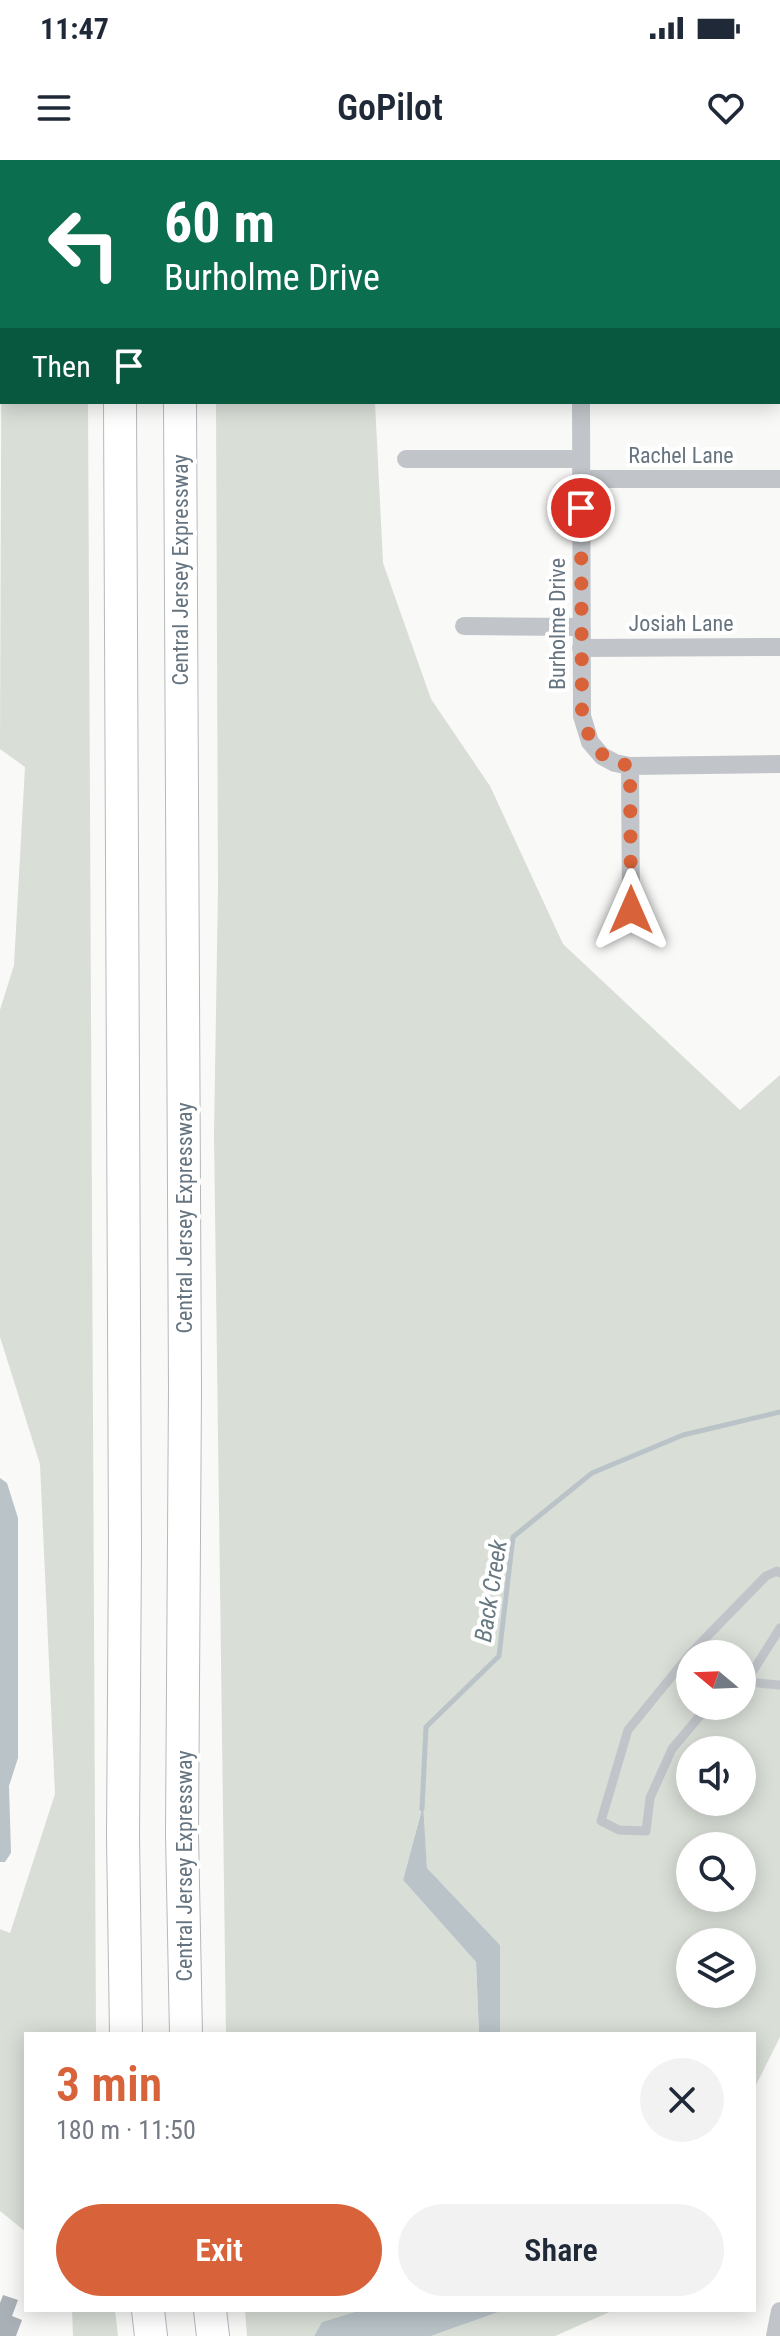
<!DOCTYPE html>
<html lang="en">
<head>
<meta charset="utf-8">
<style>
  :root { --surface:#fff; --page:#f2f2f3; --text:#1f2937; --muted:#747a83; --accent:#d86239 }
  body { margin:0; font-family:"Roboto Condensed",sans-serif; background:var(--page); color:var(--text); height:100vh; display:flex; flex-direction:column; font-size:30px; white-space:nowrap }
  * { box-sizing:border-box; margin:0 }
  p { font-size:26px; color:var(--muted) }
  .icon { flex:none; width:44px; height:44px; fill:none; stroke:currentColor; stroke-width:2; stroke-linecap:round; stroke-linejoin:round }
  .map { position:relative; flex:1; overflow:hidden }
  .sheet { position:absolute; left:24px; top:1872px; width:732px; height:280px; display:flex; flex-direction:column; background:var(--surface); border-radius:0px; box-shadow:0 4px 20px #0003 }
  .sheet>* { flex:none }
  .guide { position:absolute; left:0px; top:0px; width:780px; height:244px; box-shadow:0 4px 20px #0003; background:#0b6e4f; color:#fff; overflow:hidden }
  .needle { width:52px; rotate:289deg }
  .fabs { position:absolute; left:676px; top:1480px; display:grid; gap:16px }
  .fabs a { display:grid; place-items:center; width:80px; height:80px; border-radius:50%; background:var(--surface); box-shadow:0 4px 20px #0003; font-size:40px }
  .pin { position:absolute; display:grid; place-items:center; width:68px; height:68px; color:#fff; margin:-34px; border:4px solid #fff; border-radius:50%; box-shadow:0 2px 8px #0007 }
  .me { position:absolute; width:88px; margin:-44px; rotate:0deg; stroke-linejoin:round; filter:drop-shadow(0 0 6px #0008) }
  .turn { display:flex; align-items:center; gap:28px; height:168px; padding:0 32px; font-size:36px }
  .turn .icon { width:104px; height:104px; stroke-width:2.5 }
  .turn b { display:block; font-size:56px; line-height:68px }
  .then { display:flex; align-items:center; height:76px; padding:0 32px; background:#0003; gap:16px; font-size:30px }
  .round { display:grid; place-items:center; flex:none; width:84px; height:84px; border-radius:42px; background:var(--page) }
  .summary { display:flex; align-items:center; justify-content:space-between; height:136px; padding:0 32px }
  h1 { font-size:48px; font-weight:600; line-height:60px; color:var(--accent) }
  .cta { display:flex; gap:16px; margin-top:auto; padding:16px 32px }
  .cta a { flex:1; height:92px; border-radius:48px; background:var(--accent); color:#fff; font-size:32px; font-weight:600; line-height:92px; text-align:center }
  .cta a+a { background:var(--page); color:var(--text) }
  .status { display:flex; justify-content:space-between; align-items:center; height:56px; padding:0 40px; background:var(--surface); direction:ltr }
  .status svg { height:22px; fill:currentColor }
  header { display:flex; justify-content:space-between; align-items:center; height:104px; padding:0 32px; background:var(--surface); font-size:36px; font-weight:600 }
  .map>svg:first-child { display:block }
  .green { fill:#d9ded7; fill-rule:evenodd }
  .water { fill:#bac4c8 }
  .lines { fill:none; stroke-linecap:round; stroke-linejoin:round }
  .stream { stroke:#bac4c8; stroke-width:5 }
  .building { fill:#a9b0b6 }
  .motorway-casing { stroke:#b5b9bc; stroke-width:34 }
  .service { stroke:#c1c5c9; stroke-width:9 }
  .minor { stroke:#c1c5c9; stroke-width:18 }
  .motorway { stroke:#fff; stroke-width:32 }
  .route { stroke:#d86239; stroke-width:14; stroke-dasharray:0 25.2 }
  .labels { text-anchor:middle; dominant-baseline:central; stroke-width:8; stroke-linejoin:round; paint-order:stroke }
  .street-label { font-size:22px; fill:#667480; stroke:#fff }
  .water-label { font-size:24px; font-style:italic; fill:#677981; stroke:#fff }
</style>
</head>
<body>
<div class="status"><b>11:47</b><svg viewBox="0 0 49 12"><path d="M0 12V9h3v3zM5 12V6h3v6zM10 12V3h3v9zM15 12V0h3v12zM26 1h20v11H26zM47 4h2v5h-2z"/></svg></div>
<header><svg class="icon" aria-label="menu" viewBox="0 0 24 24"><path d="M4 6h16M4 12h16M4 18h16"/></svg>GoPilot<svg class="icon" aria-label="heart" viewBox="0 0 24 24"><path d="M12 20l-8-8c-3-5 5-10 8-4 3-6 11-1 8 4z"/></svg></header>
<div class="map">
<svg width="780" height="2176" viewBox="0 0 780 2176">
  <rect width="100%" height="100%" fill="#f9f9f8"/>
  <path class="green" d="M2,34V242H88L96,1874H26V2072L0,2051V1769L10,1773L55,1634L40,1304L0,1177V850L14,805L25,607L0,589Z
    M216,242H375L383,403L431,539L490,626L563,784L740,950L780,915V1877L754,1929V1874H500V1785L427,1708L422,1648L403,1720L476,1802L479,1874H226L214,975L218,728ZM690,1494H742V1546H690ZM690,1590H742V1642H690ZM690,1686H742V1738H690ZM690,1782H742V1834H690Z
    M72,2150H115L118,2176H73Z
    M245,2150H361L322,2162L314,2176H247Z
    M504,2150H614L555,2176H431Z"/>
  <path class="water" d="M0,1318L7,1323L18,1358V1598L9,1626L11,1693L5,1702H0Z
    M423,1645L427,1708L500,1785V1874H479L476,1802L403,1720Z
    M361,2150H504L431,2176H314L322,2162Z"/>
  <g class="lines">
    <path class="stream" d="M422,1649L426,1567L499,1496L513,1377L592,1313L683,1275L780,1252"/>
  </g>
  <path class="building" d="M3,2135L18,2140L12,2156L22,2160L16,2176H0V2143Z"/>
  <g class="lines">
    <defs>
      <path id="motorway" d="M119,0V2
        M178,0V2
        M120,242L125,1387L123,1677L126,1874
        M180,242L185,1229L182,1674L186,1874
        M148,2150L151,2176
        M210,2150L213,2176"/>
    </defs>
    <use href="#motorway" class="motorway-casing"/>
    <path class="service" d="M690,1494L628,1570L601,1661L619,1670L646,1671L650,1638L672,1589L708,1546
      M690,1494L766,1416L777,1411L780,1413
      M746,1522L780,1468
      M742,1524L746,1522L780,1525"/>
    <path class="minor" d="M647,0L648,2
      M681,2L685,0
      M778,164H780
      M581,242L582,556L590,582L602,596L615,603L630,606L780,604
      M406,299H581
      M581,319H780
      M464,466L581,467
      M581,488L780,487
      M630,606L631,750
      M775,2176L780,2151"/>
    <use href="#motorway" class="motorway"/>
  </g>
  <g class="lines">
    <path class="route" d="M581,348L582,556C592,586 596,598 630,606L631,750"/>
  </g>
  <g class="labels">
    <g class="street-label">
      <text x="681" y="295">Rachel Lane</text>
      <text transform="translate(180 410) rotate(-90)">Central Jersey Expressway</text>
      <text x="681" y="463">Josiah Lane</text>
      <text transform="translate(557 464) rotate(-90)">Burholme Drive</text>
      <text transform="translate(184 1058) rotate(-90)">Central Jersey Expressway</text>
      <text transform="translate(184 1706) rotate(-90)">Central Jersey Expressway</text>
    </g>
    <g class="water-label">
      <text transform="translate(491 1431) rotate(-81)">Back Creek</text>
    </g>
  </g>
</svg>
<div class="fabs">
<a><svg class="needle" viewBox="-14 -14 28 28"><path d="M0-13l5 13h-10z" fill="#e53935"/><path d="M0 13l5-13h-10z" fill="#747a83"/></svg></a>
<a><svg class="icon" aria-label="sound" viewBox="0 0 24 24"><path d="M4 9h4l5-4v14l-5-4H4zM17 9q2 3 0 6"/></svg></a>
<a><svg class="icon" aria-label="search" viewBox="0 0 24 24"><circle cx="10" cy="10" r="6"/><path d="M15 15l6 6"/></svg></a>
<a><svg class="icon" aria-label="layers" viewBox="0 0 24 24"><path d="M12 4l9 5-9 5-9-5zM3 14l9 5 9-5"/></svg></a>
</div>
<div class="pin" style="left:581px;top:348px;background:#d93025"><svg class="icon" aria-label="arrive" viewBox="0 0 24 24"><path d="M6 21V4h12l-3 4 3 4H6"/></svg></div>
<svg class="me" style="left:631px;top:750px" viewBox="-20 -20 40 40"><path d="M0-17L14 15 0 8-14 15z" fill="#d86239" stroke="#fff" stroke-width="4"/></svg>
<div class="guide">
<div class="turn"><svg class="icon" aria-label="left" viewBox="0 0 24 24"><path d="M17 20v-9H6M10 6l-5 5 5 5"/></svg><div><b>60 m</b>Burholme Drive</div></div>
<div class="then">Then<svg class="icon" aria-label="arrive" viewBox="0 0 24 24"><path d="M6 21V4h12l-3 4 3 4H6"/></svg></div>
</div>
<section class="sheet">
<div class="summary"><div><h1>3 min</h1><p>180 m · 11:50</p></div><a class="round"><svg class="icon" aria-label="close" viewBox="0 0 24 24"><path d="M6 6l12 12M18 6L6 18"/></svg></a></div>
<div class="cta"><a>Exit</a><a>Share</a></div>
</section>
</div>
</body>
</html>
